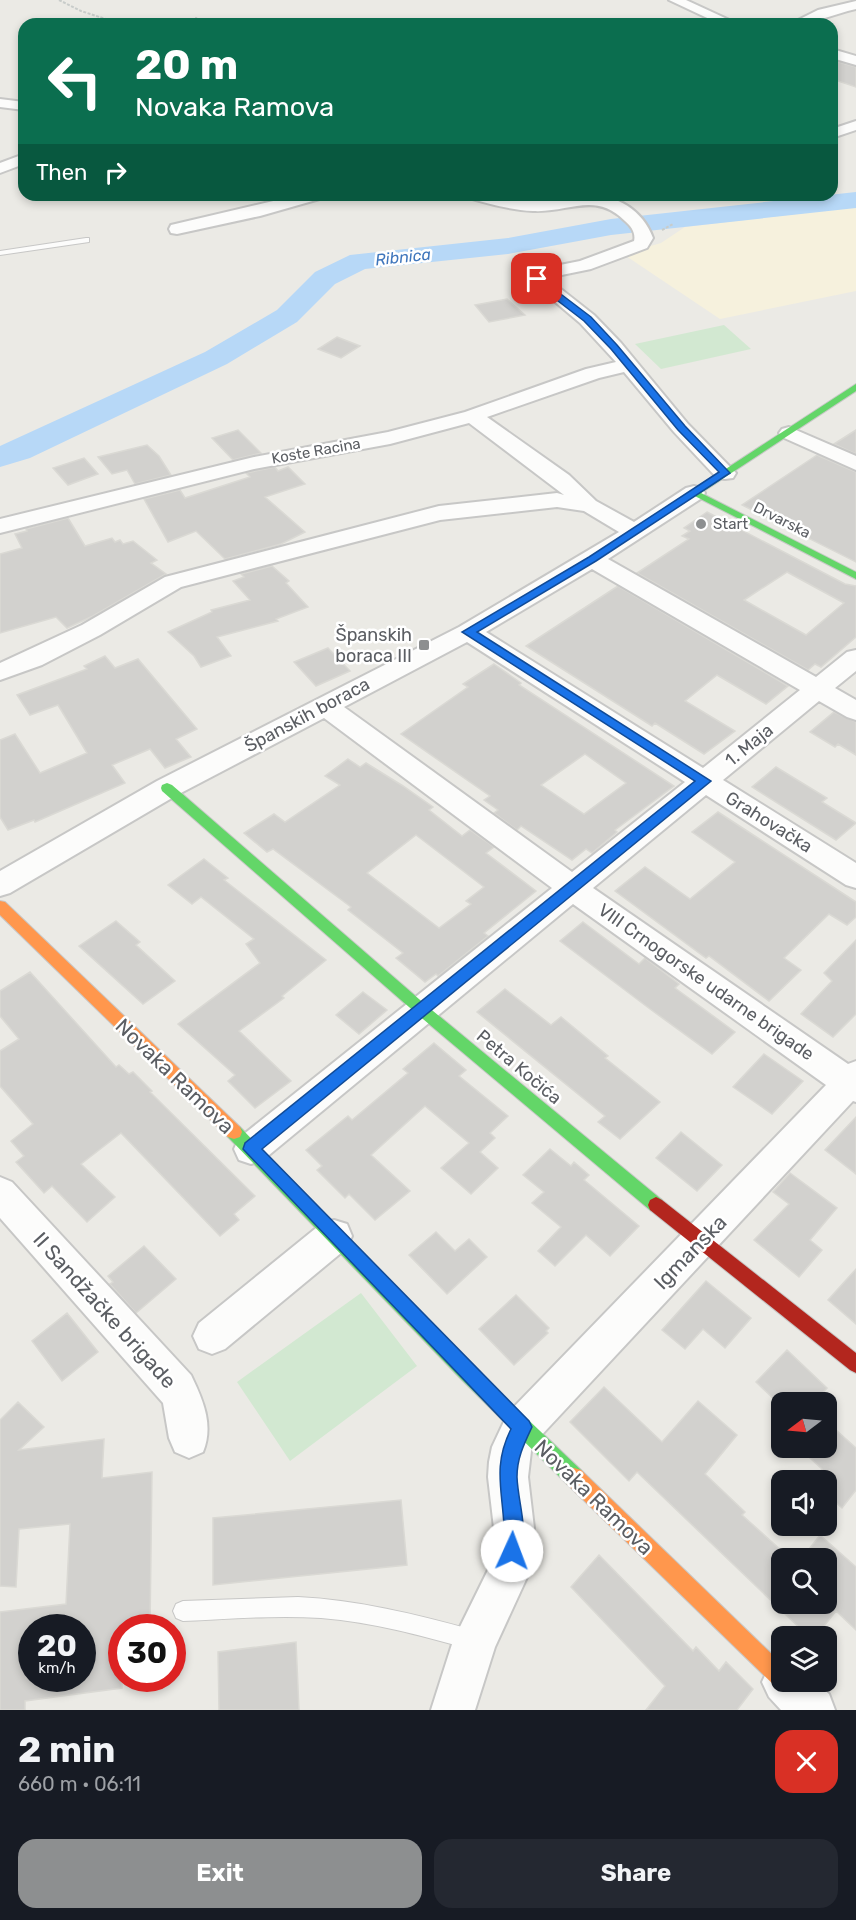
<!DOCTYPE html>
<html lang="en">
<head>
<meta charset="utf-8">
<style>
  :root { --surface:#171b24; --page:#242831; --text:#f1f3f6; --muted:#9ea1a6; --accent:#8d8f90 }
  body { margin:0; font-family:Rubik,sans-serif; background:var(--page); color:var(--text); height:100vh; display:flex; flex-direction:column; font-size:22px; white-space:nowrap }
  * { box-sizing:border-box; margin:0 }
  p { font-size:20px; color:var(--muted) }
  .icon { flex:none; width:33px; height:33px; fill:none; stroke:currentColor; stroke-width:2; stroke-linecap:round; stroke-linejoin:round }
  .map { position:relative; height:1710px; overflow:hidden }
  .sheet { display:flex; flex-direction:column; background:var(--surface); flex:1 }
  .sheet>* { flex:none }
  .hud { position:absolute; left:18px; top:18px; width:820px; height:183px; border-radius:18px; box-shadow:0 3px 9px #0003; background:#0b6e4f; color:#fff; overflow:hidden }
  .needle { width:39px; rotate:254deg }
  .buttons { position:absolute; left:771px; top:1392px; display:grid; gap:12px }
  .buttons a { display:grid; place-items:center; width:66px; height:66px; border-radius:12px; background:var(--surface); box-shadow:0 3px 9px #0003; font-size:30px }
  .speed { position:absolute; left:18px; top:1614px; display:flex; gap:12px; font-size:30px; font-weight:700; text-align:center }
  .speed>* { display:grid; place-content:center; width:78px; height:78px; border-radius:50%; background:var(--surface); box-shadow:0 3px 9px #0003; line-height:1 }
  .speed small { font-size:15px; font-weight:400 }
  .speed .limit { border:9px solid #d22; background:#fff; color:#111 }
  .pin { position:absolute; display:grid; place-items:center; width:51px; height:51px; color:#fff; margin:-26px; border-radius:12px; box-shadow:0 3px 9px #0006 }
  .me { position:absolute; width:66px; margin:-33px; rotate:2deg; stroke-linejoin:round; filter:drop-shadow(0 0 4px #0008) }
  .turn { display:flex; align-items:center; gap:21px; height:126px; padding:0 18px; font-size:27px }
  .turn .icon { width:78px; height:78px; stroke-width:2.5 }
  .turn b { display:block; font-size:42px; line-height:51px }
  .then { display:flex; align-items:center; height:57px; padding:0 18px; background:#0003; gap:12px; font-size:22px }
  .round { display:grid; place-items:center; flex:none; width:63px; height:63px; border-radius:18px; background:var(--page) }
  .headline { display:flex; align-items:center; justify-content:space-between; height:102px; padding:0 18px }
  h1 { font-size:36px; font-weight:700; line-height:45px }
  .primary-button { display:flex; gap:12px; margin-top:auto; padding:12px 18px }
  .primary-button a { flex:1; height:69px; border-radius:18px; background:var(--accent); color:#fff; font-size:24px; font-weight:700; line-height:69px; text-align:center }
  .primary-button a+a { background:var(--page); color:var(--text) }
  .map>svg:first-child { display:block }
  .commercial { fill:#f6f1dd }
  .green { fill:#d2e8d1 }
  .lines { fill:none; stroke-linecap:round; stroke-linejoin:round }
  .river { fill:#b7d8f7; fill-rule:evenodd }
  .building { fill:#d2d1ce; stroke:#dad9d4; stroke-width:1.5; fill-rule:evenodd }
  .lane-casing { stroke:#c7c7c6; stroke-width:2 }
  .street-casing { stroke:#c7c7c6; stroke-width:4 }
  .fast-casing { stroke:#c8c8c7; stroke-width:2 }
  .slow-casing { stroke:#c8c8c7; stroke-width:2 }
  .jam-casing { stroke:#c8c8c7; stroke-width:2 }
  .path { stroke:#c8ccca; stroke-width:2; stroke-dasharray:3 1.5; stroke-linecap:butt }
  .lane { fill:#fcfcfb; fill-rule:evenodd }
  .street { fill:#fcfcfb; fill-rule:evenodd }
  .fast { fill:#63d668; fill-rule:evenodd }
  .slow { fill:#ff974d; fill-rule:evenodd }
  .jam { fill:#b3261e; fill-rule:evenodd }
  .route { fill:#1a73e8; stroke:#114b97; stroke-width:1.5 }
  .poi-dot { fill:#8d8f90; stroke:#fff; stroke-width:2 }
  .labels { text-anchor:middle; dominant-baseline:central; stroke-width:5; stroke-linejoin:round; paint-order:stroke }
  .far-street-label { font-size:15px; fill:#5b5e63; stroke:#fff }
  .far-poi-label { font-size:15px; fill:#5b5e63; stroke:#fff; text-anchor:start }
  .far-water-label { font-size:16px; font-style:italic; fill:#3f76bc; stroke:#fff }
  .poi-label { font-size:18px; fill:#5b5e63; stroke:#fff; text-anchor:end }
  .street-label { font-size:18px; fill:#5b5e63; stroke:#fff }
  .near-street-label { font-size:21px; fill:#5b5e63; stroke:#fff }
</style>
</head>
<body>
<div class="map">
<svg width="856" height="1710" viewBox="0 0 856 1710">
  <rect width="100%" height="100%" fill="#ebeae5"/>
  <path class="commercial" d="M856,207V291L720,319L623,254L661,243L685,227Z"/>
  <path class="green" d="M724,325L751,349L661,369L635,344Z
    M361,1293L417,1366L290,1461L237,1382Z"/>
  <g class="lines">
    <path class="river" d="M856,192V208L611,235L508,254L365,269L335,284L297,322L227,364L30,458L0,467V446L205,352L277,310L315,272L350,255L508,238L611,219Z"/>
  </g>
  <path class="building" d="M832,60L856,67V87L832,79Z
    M507,299L525,315L489,322L475,305Z
    M337,337L360,346L341,358L318,349Z
    M238,430L261,453L233,460L212,438Z
    M856,430V454L834,444Z
    M147,445L159,456L171,475L135,484L127,470L112,474L98,457Z
    M817,455L856,472V562L742,505Z
    M84,458L98,474L68,485L53,468Z
    M275,467L278,471L288,467L305,484L265,497L305,532L281,544L225,559L196,531L168,542L144,499L180,490L185,498L250,477L246,473Z
    M707,512L845,584L856,586V637L821,667L815,664L808,670L637,573L689,539L682,536L690,531L684,528ZM787,572L844,603L806,635L744,600Z
    M68,518L85,546L112,538L115,542L120,540L123,544L133,541L157,560L151,563L166,574L93,616L67,628L56,617L0,633V554L22,548L15,534L27,531L26,529Z
    M272,566L289,581L286,583L308,607L276,619L278,621L217,637L231,656L201,667L194,656L168,632L212,612L211,610L250,600L233,581L244,577L241,574Z
    M618,586L788,686L766,704L717,675L685,701L735,731L704,754L655,723L652,726L526,646Z
    M328,648L350,671L316,686L294,662Z
    M105,656L115,668L138,659L197,729L176,739L191,757L165,768L150,749L112,765L125,783L35,822L34,820L8,830L0,817V740L15,734L40,773L87,753L58,705L30,715L17,695L87,669L84,666Z
    M494,664L521,683L519,685L674,786L615,830L617,832L592,853L586,849L572,860L521,826L517,830L494,813L498,810L484,800L490,796L401,734L468,687L463,684ZM585,754L626,783L584,814L541,785Z
    M834,712L856,722V755L838,744L835,747L810,732Z
    M348,759L360,767L366,763L403,786L433,807L429,810L462,836L470,830L494,847L486,853L536,891L484,933L488,936L438,976L436,974L425,982L396,958L403,953L348,910L351,907L273,849L267,852L244,833L274,814L285,822L340,785L325,776ZM416,835L484,887L466,901L471,904L439,928L367,873Z
    M776,767L827,798L822,802L856,823L836,840L752,787Z
    M718,812L856,902V917L847,925L829,914L784,958L801,970L769,1001L709,956L706,958L615,891L645,867L690,899L735,862L692,832Z
    M204,859L228,878L224,880L326,960L282,996L284,998L239,1031L291,1081L255,1108L228,1081L235,1075L178,1024L260,963L246,944L254,939L201,897L192,904L168,885Z
    M116,921L140,942L136,945L175,981L143,1004L79,946Z
    M583,922L639,964L645,958L679,984L675,988L735,1032L712,1054L650,1009L560,941Z
    M856,940V1014L833,1037L801,1014L832,981L824,973Z
    M30,972L116,1067L119,1065L129,1074L133,1072L152,1091L150,1092L255,1196L234,1214L239,1220L220,1236L121,1133L81,1164L115,1197L87,1222L52,1186L44,1193L16,1162L24,1156L11,1141L33,1124L0,1086V1051L19,1039L0,1016V991Z
    M505,989L551,1025L561,1017L608,1056L605,1058L660,1102L620,1139L598,1122L605,1116L477,1012Z
    M363,992L387,1010L359,1034L336,1015Z
    M434,1043L466,1070L459,1076L508,1116L490,1133L495,1138L480,1152L498,1168L471,1194L441,1168L469,1143L425,1106L371,1155L410,1191L375,1220L349,1194L345,1198L317,1170L322,1166L306,1150L348,1116L352,1120L408,1073L403,1069Z
    M764,1054L803,1081L772,1114L733,1087Z
    M856,1117V1174L825,1150Z
    M681,1132L722,1165L697,1191L656,1158Z
    M550,1149L571,1166L574,1162L589,1175L584,1180L639,1226L610,1256L586,1235L555,1266L538,1251L561,1227L532,1203L544,1192L523,1175Z
    M790,1173L837,1208L810,1240L822,1250L799,1277L754,1240L789,1204L773,1192Z
    M436,1232L455,1251L469,1239L487,1257L447,1294L409,1255Z
    M144,1246L176,1279L136,1313L110,1284L113,1282L108,1276Z
    M856,1269V1324L828,1300Z
    M706,1281L751,1318L725,1348L703,1329L685,1349L662,1330Z
    M516,1295L549,1328L546,1331L548,1333L514,1365L479,1329Z
    M67,1313L98,1352L62,1381L32,1341Z
    M787,1350L827,1388L814,1402H777L756,1382Z
    M604,1387L662,1442L698,1401L737,1435L705,1474L745,1512L742,1515L782,1551V1604H828L826,1602V1558H802L820,1535L856,1567V1630L836,1611L816,1636H808L637,1472L629,1481L570,1422Z
    M18,1402L44,1427L19,1450L104,1439L102,1478L152,1472L150,1628H122V1688L25,1701V1710H0V1612L66,1604L70,1524L19,1529L16,1587L0,1586V1420ZM30,1628H82V1678H26Z
    M826,1421L856,1448V1490L842,1508L826,1494V1480H813L822,1469L799,1448H826Z
    M401,1500L407,1565L213,1585V1518Z
    M599,1555L693,1651L696,1647L719,1671L726,1662L753,1689L737,1710H646L665,1686L571,1587Z
    M296,1642L299,1710H219L218,1652Z"/>
  <g class="lines">
    <defs>
      <path id="lane" d="M196,18L199,20L198,24H192Z
        M86,238H89V242L0,255V251Z
        M298,1597C358,1600 415,1614 473,1630L480,1633L483,1640L480,1647L473,1650C423,1636 373,1622 321,1618C275,1615 229,1619 183,1621L176,1618L173,1611L176,1604L183,1601Z"/>
      <path id="street" d="M669,0H686L738,24H720Z
        M856,1V9C834,14 813,24 790,24L818,10Z
        M832,49L856,56V65L832,58Z
        M0,99L24,102V110L0,107Z
        M856,121V130L832,138V129Z
        M24,154V164L0,173V163Z
        M299,195H325L323,198L260,216L177,234L171,233L169,229L171,225Z
        M467,195C492,195 516,201 541,201C554,201 565,197 578,195C610,191 642,207 653,238L647,248L591,269L547,278L594,315L621,343L688,424L736,473L733,478L725,479L717,478L674,432L624,372L599,378L487,417L569,475L596,501L634,522L686,488L694,486L702,488L705,493L702,498L608,559L816,677L847,652L856,650V671L835,688L856,700V720L847,717L819,701L723,780L856,863V888L846,885L706,795L593,888L848,1064L856,1061V1102L853,1101L536,1441L531,1451L528,1477L534,1528L529,1573L495,1647L475,1710H431L453,1641L488,1570L494,1528L488,1477L489,1462L492,1447L508,1413L826,1085L573,904L263,1160L251,1164L239,1160L234,1149L239,1138L552,888L324,718L177,795L10,893L0,896V871L157,781L459,627L619,532L584,511L557,507L440,520L181,587L100,635L42,665L0,680V663L82,625L165,577L439,506L557,493L564,495L469,423L390,444L254,469L0,533V519L254,457L388,432L465,412L586,369L616,362L580,323L528,279L535,270L580,261L634,241C636,233 631,226 625,221C595,191 569,213 533,211C511,210 490,204 469,198ZM592,569L800,690L703,768L486,632ZM467,642L685,782L572,872L344,707Z
        M789,427L856,456V470L782,437L779,433L782,429Z
        M0,1177L12,1182L191,1375C203,1400 214,1425 203,1452L189,1458L175,1452L169,1438L163,1403L0,1218Z
        M334,1220L347,1224L352,1236L347,1248L225,1349L212,1354L199,1349L193,1336L199,1323L321,1224Z
        M782,1661V1682H815L829,1694L835,1710H781L769,1697L762,1682L769,1667Z"/>
      <path id="fast" d="M856,384V391L701,493L856,572V579L689,493Z
        M167,783L172,785L427,1006L662,1200L664,1205L662,1210L656,1213L650,1210L417,1014L162,791L161,788L162,785Z
        M234,1125L240,1127L473,1367L581,1470L583,1477L581,1484L574,1486L567,1484L461,1379L228,1137L226,1132L228,1127Z"/>
      <path id="slow" d="M0,901L5,902L240,1127L242,1132L240,1137L234,1139L228,1137L0,915Z
        M574,1468L581,1470L782,1664V1682H791L789,1686L782,1689L775,1686L567,1484L565,1477L567,1470Z"/>
      <path id="jam" d="M656,1197L662,1200L856,1353V1373L850,1370L650,1210L648,1205L650,1200Z"/>
    </defs>
    <use href="#lane" class="lane-casing"/>
    <use href="#street" class="street-casing"/>
    <use href="#fast" class="fast-casing"/>
    <use href="#slow" class="slow-casing"/>
    <use href="#jam" class="jam-casing"/>
    <path class="path" d="M59,0L81,11L121,24
      M662,230L673,224"/>
    <use href="#lane" class="lane"/>
    <use href="#street" class="street"/>
    <use href="#fast" class="fast"/>
    <use href="#slow" class="slow"/>
    <use href="#jam" class="jam"/>
  </g>
  <path class="route" d="M537,276L591,317L617,345L685,426L730,473L596,561L477,632L711,781L262,1149L529,1421L532,1427C524,1444 517,1458 517,1477C518,1504 530,1533 519,1558L512,1561L505,1558C501,1547 504,1537 504,1526C502,1488 493,1465 511,1429L243,1149L245,1143L695,781L462,632L589,557L719,472L678,430L611,349L584,321L536,284L533,279Z"/>
  <g class="poi-dot">
    <circle cx="701" cy="524" r="6"/>
    <rect x="418" y="639" width="12" height="12" rx="3"/>
  </g>
  <g class="labels">
    <g class="far-street-label">
      <text transform="translate(316 451) rotate(-10)">Koste Racina</text>
      <text transform="translate(782 520) rotate(27)">Drvarska</text>
    </g>
    <g class="far-poi-label">
      <text x="713" y="524">Start</text>
    </g>
    <g class="far-water-label">
      <text transform="translate(403 257) rotate(-6)">Ribnica</text>
    </g>
    <g class="poi-label">
      <text x="412" y="635">Španskih<tspan x="412" dy="21">boraca III</tspan></text>
    </g>
    <g class="street-label">
      <text transform="translate(307 715) rotate(-28)">Španskih boraca</text>
      <text transform="translate(749 745) rotate(-39)">1. Maja</text>
      <text transform="translate(769 822) rotate(32)">Grahovačka</text>
      <text transform="translate(706 982) rotate(35)">VIII Crnogorske udarne brigade</text>
      <text transform="translate(519 1067) rotate(40)">Petra Kočića</text>
    </g>
    <g class="near-street-label">
      <text transform="translate(175 1076) rotate(44)">Novaka Ramova</text>
      <text transform="translate(690 1252) rotate(-46)">Igmanska</text>
      <text transform="translate(105 1310) rotate(48)">II Sandžačke brigade</text>
      <text transform="translate(594 1497) rotate(44)">Novaka Ramova</text>
    </g>
  </g>
</svg>
<div class="buttons">
<a><svg class="needle" viewBox="-14 -14 28 28"><path d="M0-13l5 13h-10z" fill="#e53935"/><path d="M0 13l5-13h-10z" fill="#9ea1a6"/></svg></a>
<a><svg class="icon" aria-label="sound" viewBox="0 0 24 24"><path d="M4 9h4l5-4v14l-5-4H4zM17 9q2 3 0 6"/></svg></a>
<a><svg class="icon" aria-label="search" viewBox="0 0 24 24"><circle cx="10" cy="10" r="6"/><path d="M15 15l6 6"/></svg></a>
<a><svg class="icon" aria-label="layers" viewBox="0 0 24 24"><path d="M12 4l9 5-9 5-9-5zM3 14l9 5 9-5"/></svg></a>
</div>
<div class="speed"><div>20<small>km/h</small></div><div class="limit">30</div></div>
<div class="pin" style="left:537px;top:279px;background:#d93025"><svg class="icon" aria-label="arrive" viewBox="0 0 24 24"><path d="M6 21V4h12l-3 4 3 4H6"/></svg></div>
<svg class="me" style="left:512px;top:1551px" viewBox="-20 -20 40 40"><circle r="19" fill="#fff"/><path d="M0-13L10 11 0 6-10 11z" fill="#1a73e8"/></svg>
<div class="hud">
<div class="turn"><svg class="icon" aria-label="left" viewBox="0 0 24 24"><path d="M17 20v-9H6M10 6l-5 5 5 5"/></svg><div><b>20 m</b>Novaka Ramova</div></div>
<div class="then">Then<svg class="icon" aria-label="right" viewBox="0 0 24 24"><path d="M7 20v-9h11M14 6l5 5-5 5"/></svg></div>
</div>
</div>
<section class="sheet">
<div class="headline"><div><h1>2 min</h1><p>660 m · 06:11</p></div><a class="round" style="background:#d93025;color:#fff"><svg class="icon" aria-label="close" viewBox="0 0 24 24"><path d="M6 6l12 12M18 6L6 18"/></svg></a></div>
<div class="primary-button"><a>Exit</a><a>Share</a></div>
</section>
</body>
</html>
